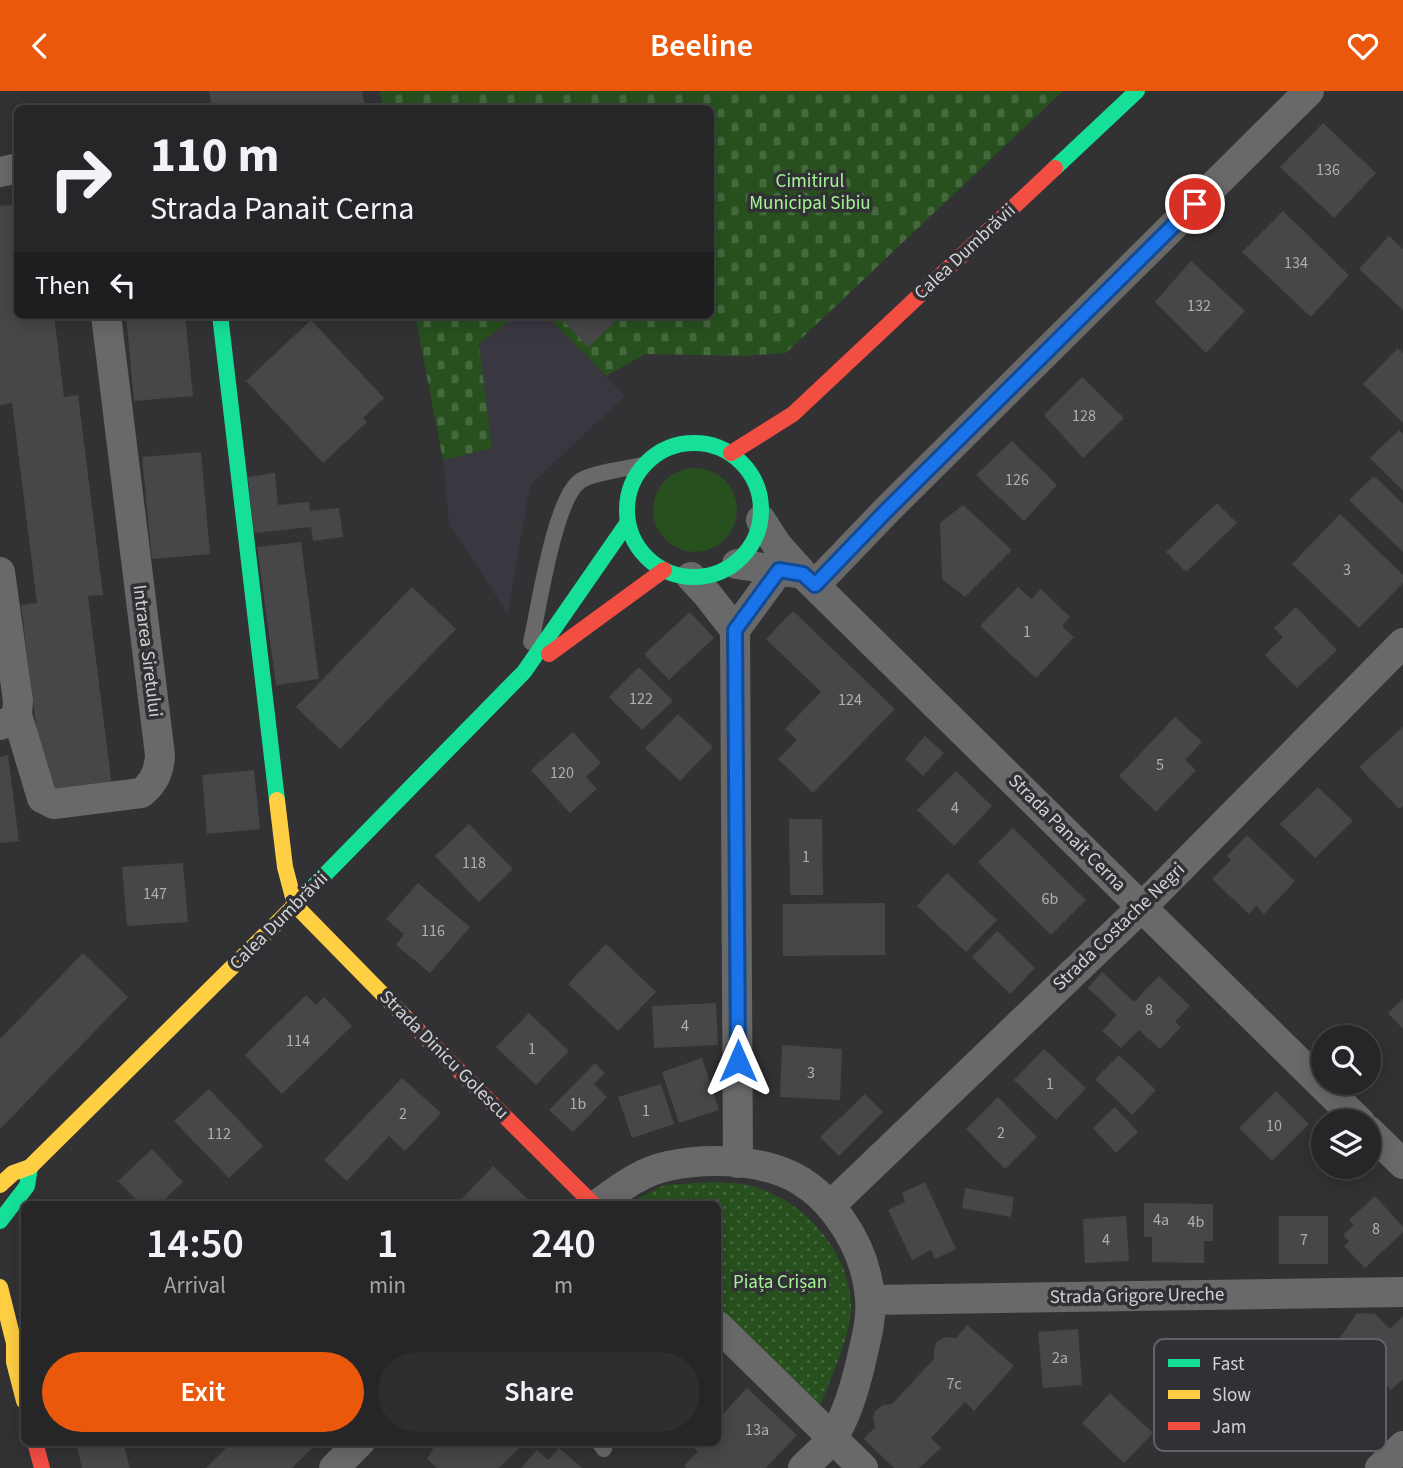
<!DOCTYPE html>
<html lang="en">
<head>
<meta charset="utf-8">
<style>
  :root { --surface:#262527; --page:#2e2d2f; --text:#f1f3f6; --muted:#a4a5a7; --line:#424244; --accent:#ea580c }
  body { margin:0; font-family:"Source Sans 3",sans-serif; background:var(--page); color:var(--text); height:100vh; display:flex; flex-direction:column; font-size:26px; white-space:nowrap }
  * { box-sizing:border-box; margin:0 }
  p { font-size:23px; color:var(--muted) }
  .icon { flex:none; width:38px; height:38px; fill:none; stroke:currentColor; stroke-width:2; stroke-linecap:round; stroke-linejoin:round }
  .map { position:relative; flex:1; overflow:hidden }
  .drawer { position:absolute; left:21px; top:1110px; width:700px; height:245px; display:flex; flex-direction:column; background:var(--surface); border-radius:10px; box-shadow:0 4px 18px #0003,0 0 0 2px var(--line) }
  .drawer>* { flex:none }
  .guide { position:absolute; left:14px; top:14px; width:700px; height:214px; border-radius:10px; box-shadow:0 4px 18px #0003,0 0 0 2px var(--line); background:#262527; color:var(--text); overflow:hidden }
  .fabs { position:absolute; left:1311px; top:934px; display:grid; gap:14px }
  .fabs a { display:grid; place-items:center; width:70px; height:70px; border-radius:50%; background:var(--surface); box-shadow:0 4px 18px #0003,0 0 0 2px var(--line); font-size:35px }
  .pin { position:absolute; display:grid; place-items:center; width:60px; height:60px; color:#fff; margin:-30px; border:4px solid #fff; border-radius:50%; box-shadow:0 2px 7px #0007 }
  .me { position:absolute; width:77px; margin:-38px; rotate:0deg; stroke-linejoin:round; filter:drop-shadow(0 0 5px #0008) }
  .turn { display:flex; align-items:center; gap:24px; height:147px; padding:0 21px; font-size:32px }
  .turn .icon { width:91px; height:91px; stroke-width:2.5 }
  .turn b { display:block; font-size:49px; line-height:60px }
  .then { display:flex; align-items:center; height:66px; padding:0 21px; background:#0003; gap:14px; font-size:26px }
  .eta { display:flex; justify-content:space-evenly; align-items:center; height:119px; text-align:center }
  .eta b { font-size:42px; font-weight:600; line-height:49px }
  .cta { display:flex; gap:14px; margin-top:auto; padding:14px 21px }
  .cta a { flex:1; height:80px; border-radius:42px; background:var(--accent); color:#fff; font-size:28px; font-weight:600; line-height:80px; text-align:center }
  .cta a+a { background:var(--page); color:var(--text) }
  header { display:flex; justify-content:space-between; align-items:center; height:91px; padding:0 21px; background:var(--accent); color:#fff; font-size:32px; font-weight:600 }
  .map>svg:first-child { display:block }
  .built { fill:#393841 }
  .grass { fill:#27501e }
  .cemetery { fill:url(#cemetery-stones) }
  .park { fill:url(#park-dots) }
  .building { fill:#474749 }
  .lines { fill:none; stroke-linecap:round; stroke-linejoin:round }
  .lane { stroke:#69696a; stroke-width:16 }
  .street { stroke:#69696a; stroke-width:30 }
  .fast { stroke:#16e098; stroke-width:16 }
  .slow { stroke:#ffcf43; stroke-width:16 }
  .jam { stroke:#f24e42; stroke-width:16 }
  .route-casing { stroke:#114b97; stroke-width:18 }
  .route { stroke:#1a73e8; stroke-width:12 }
  .labels { text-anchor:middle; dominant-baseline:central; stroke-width:7; stroke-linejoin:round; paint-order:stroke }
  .number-label { font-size:16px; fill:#afafb2 }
  .park-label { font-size:19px; fill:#a5f595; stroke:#313035 }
  .street-label { font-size:19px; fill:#d2d2d5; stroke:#313035 }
  .key { fill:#313035; stroke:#616165; stroke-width:2 }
  .key-label { font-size:19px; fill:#d2d2d5 }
</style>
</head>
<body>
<header><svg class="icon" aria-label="back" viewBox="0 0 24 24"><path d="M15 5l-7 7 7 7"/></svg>Beeline<svg class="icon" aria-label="heart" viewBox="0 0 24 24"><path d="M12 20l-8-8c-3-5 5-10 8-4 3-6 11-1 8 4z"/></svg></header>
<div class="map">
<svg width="1403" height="1377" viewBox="0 0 1403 1377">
  <defs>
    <pattern id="cemetery-stones" width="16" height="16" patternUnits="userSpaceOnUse" patternTransform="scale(1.75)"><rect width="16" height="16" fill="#27501e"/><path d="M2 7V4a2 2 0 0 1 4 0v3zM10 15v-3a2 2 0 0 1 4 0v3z" fill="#45683e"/></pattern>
    <pattern id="park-dots" width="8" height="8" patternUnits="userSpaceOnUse" patternTransform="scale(1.75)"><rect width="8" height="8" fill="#27501e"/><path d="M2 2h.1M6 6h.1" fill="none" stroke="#45683e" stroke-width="1.8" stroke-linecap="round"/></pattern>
  </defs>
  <rect width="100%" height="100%" fill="#323134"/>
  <path class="built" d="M517,224H546L625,305L530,394L508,523L449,434L443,369L492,357L479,253Z"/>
  <path class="grass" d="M653 419a42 42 0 1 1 84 0a42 42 0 1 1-84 0Z"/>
  <path class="cemetery" d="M380,0H1063L786,262L744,265L645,263L606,285L546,224H710V18L383,17Z
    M415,224H517L479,253L492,357L443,369Z"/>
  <path class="park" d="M711,1091C722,1092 737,1091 748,1094C801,1107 848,1157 851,1212C852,1243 831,1286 820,1315L718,1218V1113H627L664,1094Z"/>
  <path class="building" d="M209,0H362L365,18H212Z
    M1323,32L1376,82L1334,127L1280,76Z
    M18,113V224H54L64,306L78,304L103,504L88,505L113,704L46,713L21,514L37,512L12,312L0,314V115Z
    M1283,120L1349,184L1311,226L1242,161Z
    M1389,145L1403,158V219L1359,178Z
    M1191,170L1245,220L1206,262L1155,211Z
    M126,224H185L193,305L134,310Z
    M558,224H610L616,230L588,256Z
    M311,229L384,307L363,327L367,331L323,372L246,290Z
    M1398,257L1403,262V332L1363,293Z
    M1082,286L1124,327L1083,367L1044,324Z
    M1399,339L1403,343V400L1370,367Z
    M1012,350L1057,394L1024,430L976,384Z
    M201,361L210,463L152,468L142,366Z
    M275,382L278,414L309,411L310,420L339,417L343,446L313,450L311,436L254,442L248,386Z
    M1374,385L1403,413V461L1349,409Z
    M1217,412L1237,432L1186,481L1166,461Z
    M963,414L1012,459L965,506L942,488L940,432Z
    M1340,423L1403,484V492L1359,537L1292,473Z
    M301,451L319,588L276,594L257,456Z
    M412,496L456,538L340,658L296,616Z
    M1018,496L1031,508L1041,498L1070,526L1062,535L1074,546L1036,587L980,535Z
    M1296,516L1337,559L1297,597L1265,564L1283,546L1274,537Z
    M793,520L895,618L813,702L778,668L797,649L785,638L821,601L766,548Z
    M690,521L714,547L669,589L644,563Z
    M639,576L673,610L642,639L609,606Z
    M678,623L713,656L680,690L645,657Z
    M1175,626L1202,651L1185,669L1196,679L1156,721L1119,685Z
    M1403,636V715L1399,718L1359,676Z
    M573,641L601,672L586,686L597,698L570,722L531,679Z
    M925,645L944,662L923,685L905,668Z
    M8,664L19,750L0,752V666Z
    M254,679L260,738L207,743L202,684Z
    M956,680L992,715L954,755L917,719Z
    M1318,696L1353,730L1315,767L1280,733Z
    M789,728H822L823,804H790Z
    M469,733L513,778L479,811L435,765Z
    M1013,737L1086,809L1051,844L978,771Z
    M1247,744L1295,790L1264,823L1256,815L1249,823L1212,788L1231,769L1227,765Z
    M183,772L188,831L127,835L122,776Z
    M947,782L997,829L966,861L917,815Z
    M418,792L470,836L430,882L396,854L404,843L386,828Z
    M885,812V864L783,865V813Z
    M997,840L1035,877L1010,903L972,866Z
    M606,853L656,901L618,940L568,893Z
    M83,862L128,906L0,1038V948Z
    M1102,881L1134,911L1159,885L1190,915L1175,931L1181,936L1160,958L1139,939L1121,957L1102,940L1117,924L1088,897Z
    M306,904L316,914L324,906L352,935L282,1003L245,964Z
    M1403,908V938L1388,922Z
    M716,912L718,954L654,957L652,915Z
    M529,922L569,960L536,994L496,956Z
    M782,954L842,958L840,1009L780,1006Z
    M1044,958L1086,997L1056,1029L1014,989Z
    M1119,964L1156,999L1132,1024L1095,988Z
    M702,967L719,1019L679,1032L662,981Z
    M595,972L605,982L594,993L607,1006L573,1041L549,1019Z
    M402,987L441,1022L405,1060L389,1045L347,1090L324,1069Z
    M661,993L674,1033L632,1047L618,1006Z
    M209,998L263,1055L229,1087L174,1030Z
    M1276,1000L1309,1033L1272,1070L1239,1037Z
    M865,1003L883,1021L839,1065L820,1046Z
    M998,1006L1037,1046L1005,1078L966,1038Z
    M1115,1016L1138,1041L1116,1062L1093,1037Z
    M152,1058L183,1091L162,1111L164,1113H140L118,1090Z
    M493,1075L517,1098L533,1113H457Z
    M925,1091L956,1158L935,1168L931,1159L912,1169L888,1119L905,1111L902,1102Z
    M965,1097L1014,1106L1011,1126L962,1117Z
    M1375,1105L1403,1136V1141L1365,1177L1344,1155L1349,1150L1343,1144L1354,1134L1349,1129Z
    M1144,1112L1213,1113V1150H1204V1172L1152,1171V1146H1144Z
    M1126,1125L1129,1170L1085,1172L1083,1128Z
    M1279,1125H1328V1173H1279Z
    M1357,1222L1375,1223L1390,1238L1403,1225V1288L1391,1299L1340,1247Z
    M967,1234L1014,1275L974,1320L965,1311L931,1347L941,1357L919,1377H894L864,1348L875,1336L873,1327L875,1320L883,1314L892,1313L934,1268V1259L937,1250L946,1246L956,1247Z
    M1078,1238L1082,1294L1043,1297L1038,1241Z
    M1268,1247L1281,1260L1268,1272L1281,1285L1293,1272L1312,1285L1284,1314L1246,1283L1238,1253Z
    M747,1297L797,1344L766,1377H687L684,1375L698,1360L692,1355L696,1351H718V1328Z
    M1110,1302L1153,1342L1124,1372L1082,1332Z
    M76,1351H123L130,1377H82Z
    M232,1351H318L292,1377H206Z
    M437,1351H525L499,1377H437L427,1368Z
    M559,1357L582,1377H521L537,1359L548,1369Z"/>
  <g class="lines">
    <path class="lane" d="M531,551C539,517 554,409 580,390C591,382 628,377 643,374
      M599,1351L604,1358"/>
    <path class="street" d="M0,81L18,77
      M761,429L777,454L803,483L1360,1031
      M737,473L796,482
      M0,481L18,610L17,624L9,631L0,634
      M691,486L707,503L735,539
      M815,494L885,421L1309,0
      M17,624L42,707L54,713L141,702C154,692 159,681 160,664L106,224
      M1368,1039L1403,1073
      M738,1072L735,539L779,479
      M598,1113C619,1098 642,1080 668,1075C701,1068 741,1068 774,1078C828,1094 866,1154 870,1208C872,1227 866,1249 862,1266C856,1293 848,1323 833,1346C825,1358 812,1367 803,1377
      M830,1115L1142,816L1403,552
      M870,1209L1403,1201
      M718,1235L863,1377
      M334,1377L360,1351
      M1380,1377L1403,1355"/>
    <path class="fast" d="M1055,77L1137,0
      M220,224L277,709
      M627 419a67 67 0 1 1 134 0a67 67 0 1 1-134 0Z
      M303,806L524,581L628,431
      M0,1130L27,1095L30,1076"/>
    <path class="slow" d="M277,709L285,776L295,814L407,928
      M0,1094L13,1082L30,1076L303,806
      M0,1196L14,1252V1271L24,1310"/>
    <path class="jam" d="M731,362L793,323L1055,77
      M549,563L664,479
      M407,928L593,1113
      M35,1351L42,1377"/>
  </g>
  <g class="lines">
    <defs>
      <path id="route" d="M738,970L735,539L779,479L803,483L815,494L885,421L1195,113"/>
    </defs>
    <use href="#route" class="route-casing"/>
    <use href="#route" class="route"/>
  </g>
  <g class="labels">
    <g class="number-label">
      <text x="1328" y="79">136</text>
      <text x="1296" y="172">134</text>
      <text x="1199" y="215">132</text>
      <text x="1084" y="325">128</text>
      <text x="1017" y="389">126</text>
      <text x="1347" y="479">3</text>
      <text x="1027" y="541">1</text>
      <text x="641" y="608">122</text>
      <text x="850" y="609">124</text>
      <text x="1160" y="674">5</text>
      <text x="562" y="682">120</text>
      <text x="955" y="717">4</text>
      <text x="806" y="766">1</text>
      <text x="474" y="772">118</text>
      <text x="155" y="803">147</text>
      <text x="1050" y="808">6b</text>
      <text x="433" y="840">116</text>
      <text x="1149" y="919">8</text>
      <text x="685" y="935">4</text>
      <text x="298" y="950">114</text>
      <text x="532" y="958">1</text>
      <text x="811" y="982">3</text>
      <text x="1050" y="993">1</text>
      <text x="578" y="1013">1b</text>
      <text x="646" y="1020">1</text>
      <text x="403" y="1023">2</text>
      <text x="1274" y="1035">10</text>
      <text x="1001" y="1042">2</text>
      <text x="219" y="1043">112</text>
      <text x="1161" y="1129">4a</text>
      <text x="1196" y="1131">4b</text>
      <text x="1376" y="1138">8</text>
      <text x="1106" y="1149">4</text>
      <text x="1304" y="1149">7</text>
      <text x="1060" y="1267">2a</text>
      <text x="954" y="1293">7c</text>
      <text x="757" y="1339">13a</text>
    </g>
    <g class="park-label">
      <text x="810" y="90">Cimitirul<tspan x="810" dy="22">Municipal Sibiu</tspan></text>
      <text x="780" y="1191">Piața Crișan</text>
    </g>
    <g class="street-label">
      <text transform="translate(965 161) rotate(-43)">Calea Dumbrăvii</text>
      <text transform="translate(147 560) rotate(83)">Intrarea Siretului</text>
      <text transform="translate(1067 742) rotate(45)">Strada Panait Cerna</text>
      <text transform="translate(279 830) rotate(-45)">Calea Dumbrăvii</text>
      <text transform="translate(1119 836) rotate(-44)">Strada Costache Negri</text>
      <text transform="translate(444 964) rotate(45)">Strada Dinicu Golescu</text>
      <text transform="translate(1137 1205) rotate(-1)">Strada Grigore Ureche</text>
    </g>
  </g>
  <rect x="1154" y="1248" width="232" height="112" rx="10" class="key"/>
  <rect x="1168" y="1268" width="32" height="8" fill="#16e098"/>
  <rect x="1168" y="1299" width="32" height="9" fill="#ffcf43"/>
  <rect x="1168" y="1331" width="32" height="8" fill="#f24e42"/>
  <g class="key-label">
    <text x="1212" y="1279">Fast</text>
    <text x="1212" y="1310">Slow</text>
    <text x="1212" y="1342">Jam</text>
  </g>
</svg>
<div class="fabs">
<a><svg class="icon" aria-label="search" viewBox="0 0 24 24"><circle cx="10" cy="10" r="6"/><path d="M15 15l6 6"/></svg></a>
<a><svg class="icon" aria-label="layers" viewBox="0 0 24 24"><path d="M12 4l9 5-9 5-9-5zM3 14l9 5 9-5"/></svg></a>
</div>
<div class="pin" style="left:1195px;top:113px;background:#d93025"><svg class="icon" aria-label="arrive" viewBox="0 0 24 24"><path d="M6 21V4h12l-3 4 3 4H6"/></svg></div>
<svg class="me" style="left:738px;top:970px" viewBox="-20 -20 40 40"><path d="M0-17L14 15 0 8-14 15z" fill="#1a73e8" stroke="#fff" stroke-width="4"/></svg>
<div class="guide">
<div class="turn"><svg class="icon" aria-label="right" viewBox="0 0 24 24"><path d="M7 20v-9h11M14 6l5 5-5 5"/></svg><div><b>110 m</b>Strada Panait Cerna</div></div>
<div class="then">Then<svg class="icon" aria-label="left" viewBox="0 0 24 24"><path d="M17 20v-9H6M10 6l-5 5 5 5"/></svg></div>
</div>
<section class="drawer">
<div class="eta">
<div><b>14:50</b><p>Arrival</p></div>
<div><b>1</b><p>min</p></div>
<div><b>240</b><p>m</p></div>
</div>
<div class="cta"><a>Exit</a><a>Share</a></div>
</section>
</div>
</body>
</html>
